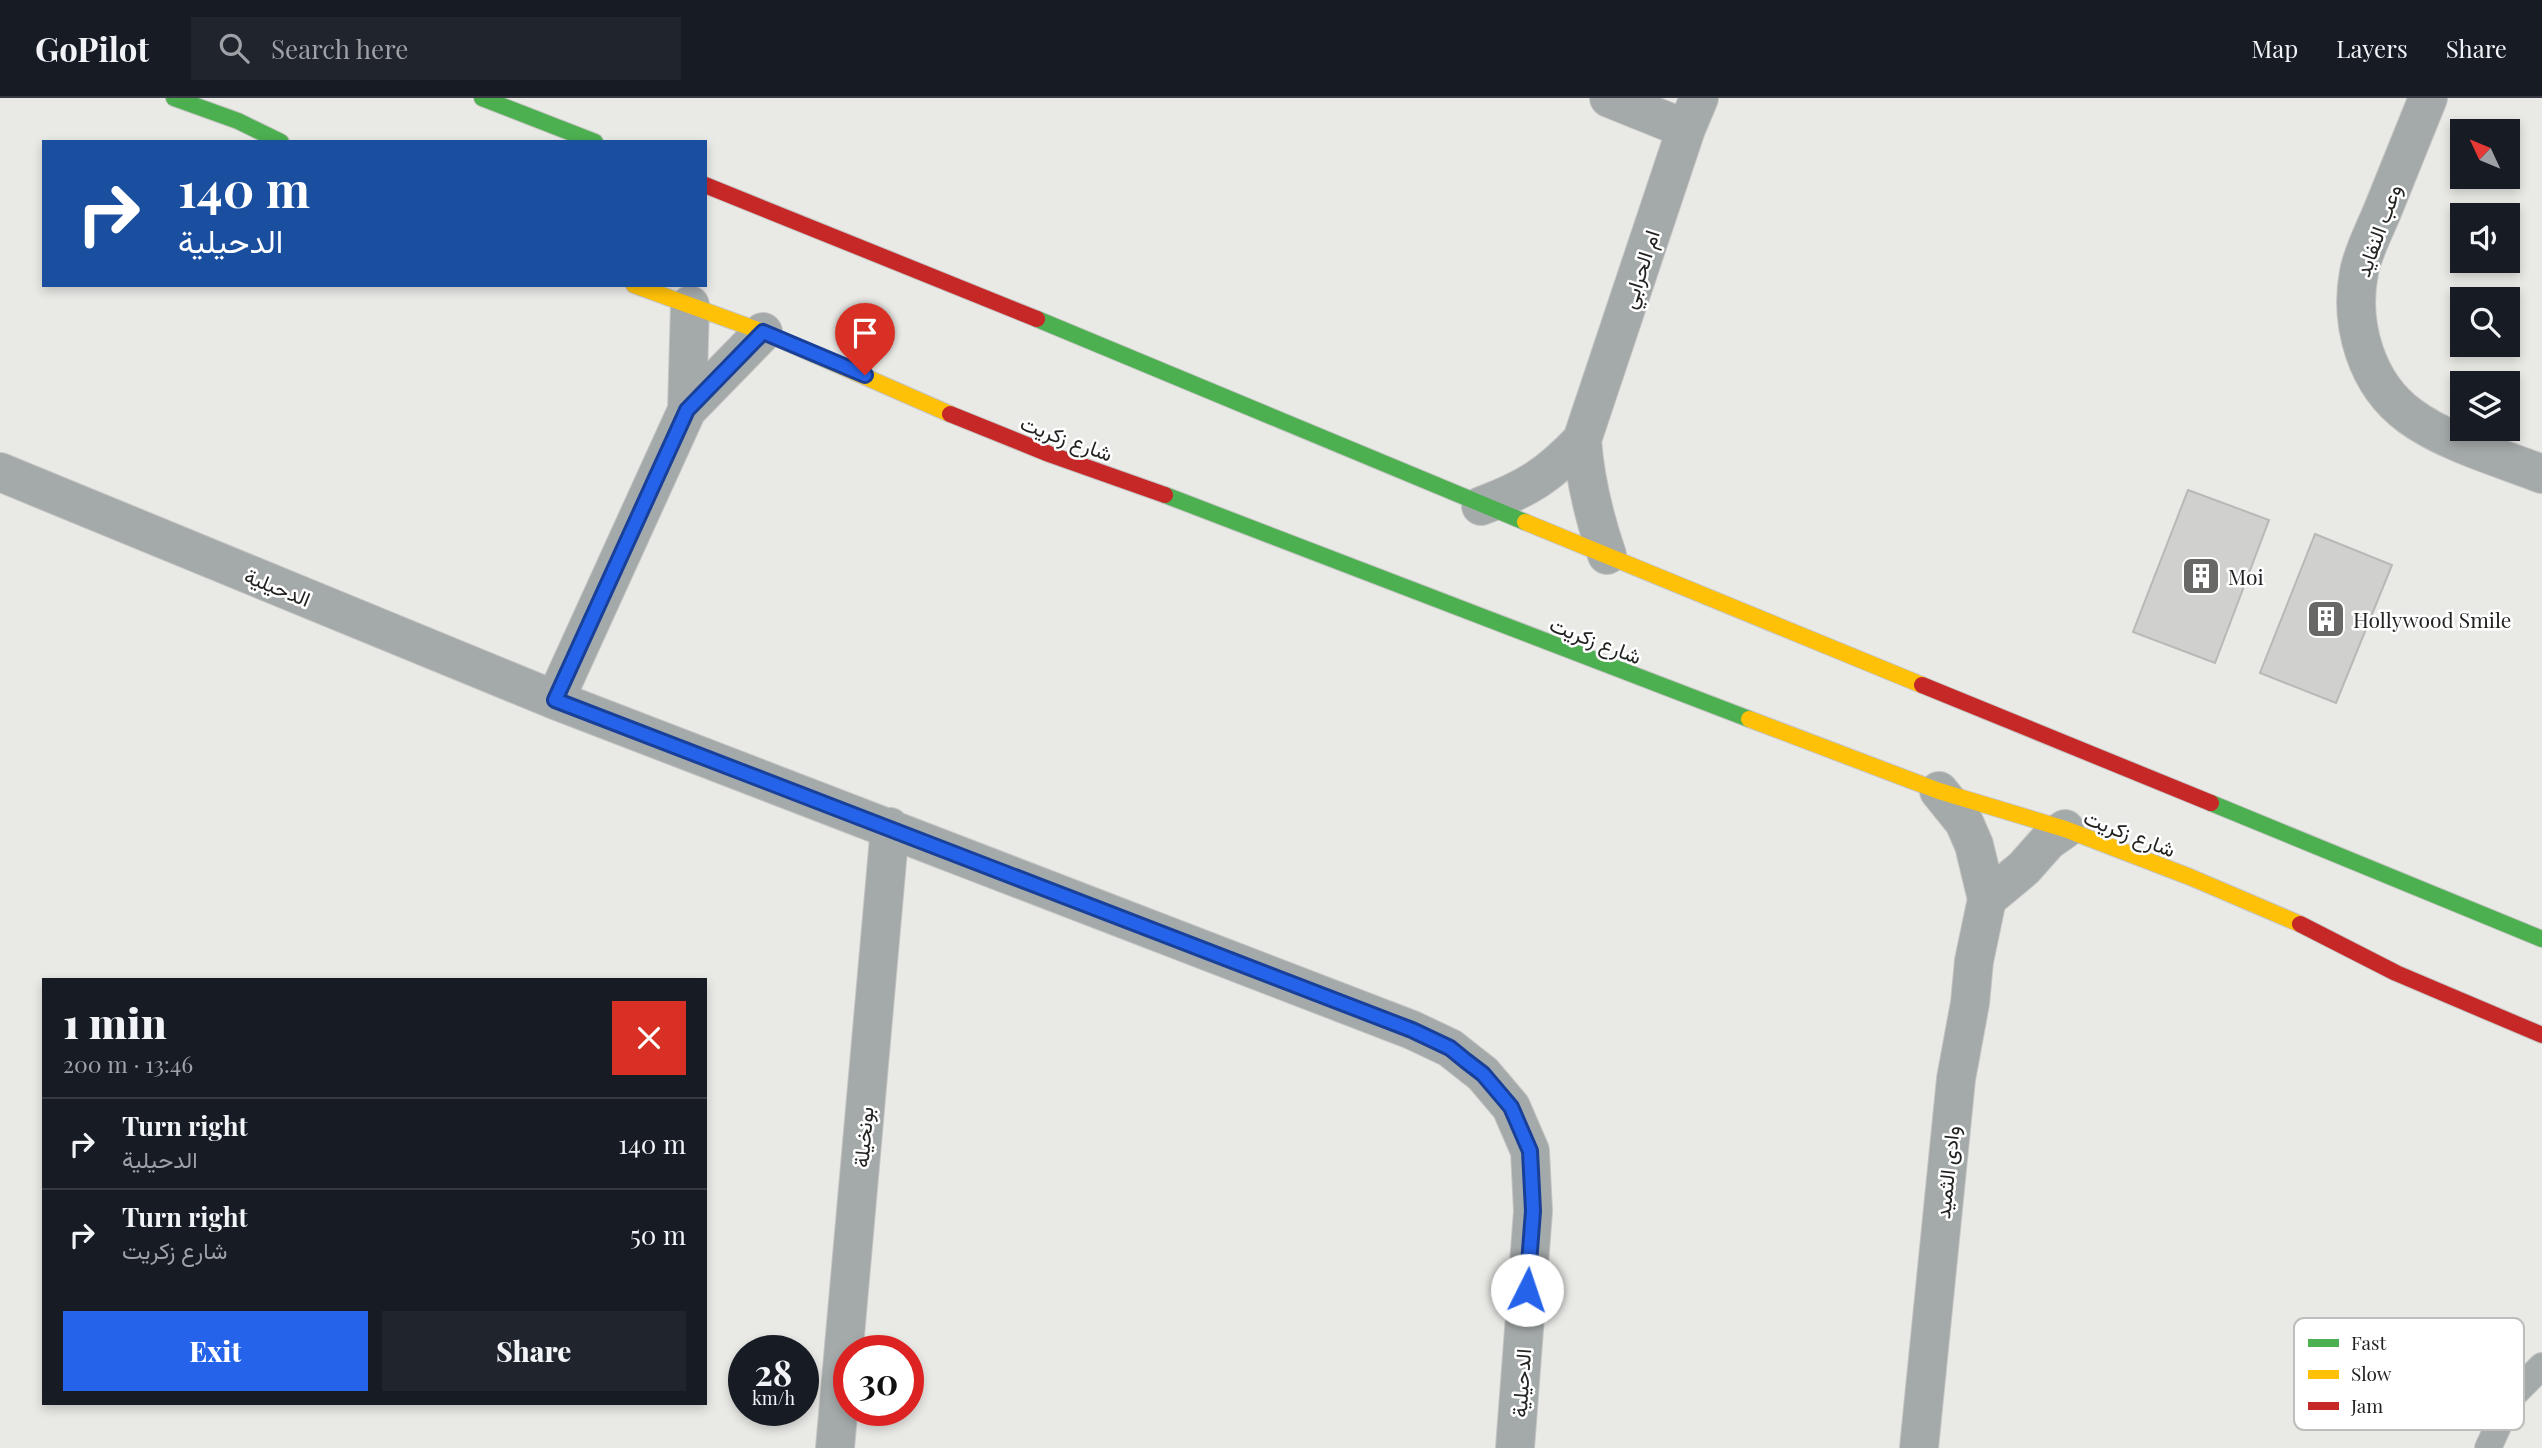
<!DOCTYPE html>
<html lang="en">
<head>
<meta charset="utf-8">
<style>
  :root { --surface:#171b24; --page:#20242c; --text:#f1f3f6; --muted:#9ea1a6; --line:#363941; --accent:#2563eb }
  body { margin:0; font-family:"Playfair Display",Vazirmatn,serif; background:var(--page); color:var(--text); height:100vh; display:flex; flex-direction:column; font-size:26px; white-space:nowrap }
  * { box-sizing:border-box; margin:0 }
  p { font-size:23px; color:var(--muted) }
  .icon { flex:none; width:38px; height:38px; fill:none; stroke:currentColor; stroke-width:2; stroke-linecap:round; stroke-linejoin:round }
  .map { position:relative; flex:1; overflow:hidden }
  .side { position:absolute; left:42px; top:880px; width:665px; height:427px; display:flex; flex-direction:column; background:var(--surface); border-radius:0px; box-shadow:0 4px 10px #0003 }
  .side>* { flex:none }
  .banner { position:absolute; left:42px; top:42px; width:665px; height:147px; border-radius:0px; box-shadow:0 4px 10px #0003; background:#1a4fa0; color:#fff; overflow:hidden }
  .needle { width:46px; rotate:314deg }
  .buttons { position:absolute; left:2450px; top:21px; display:grid; gap:14px }
  .buttons a { display:grid; place-items:center; width:70px; height:70px; border-radius:0px; background:var(--surface); box-shadow:0 4px 10px #0003; font-size:35px }
  .speed { position:absolute; left:728px; top:1237px; display:flex; gap:14px; font-size:35px; font-weight:700; text-align:center }
  .speed>* { display:grid; place-content:center; width:91px; height:91px; border-radius:50%; background:var(--surface); box-shadow:0 4px 10px #0003; line-height:1 }
  .speed small { font-size:18px; font-weight:400 }
  .speed .limit { border:10px solid #d22; background:#fff; color:#111 }
  .pin { position:absolute; display:grid; place-items:center; width:60px; height:60px; color:#fff; margin:-72px -30px; border-radius:50% 50% 50% 0; rotate:-45deg; box-shadow:0 0 7px #0007 }
  .pin .icon { rotate:45deg }
  .me { position:absolute; width:77px; margin:-38px; rotate:4deg; stroke-linejoin:round; filter:drop-shadow(0 0 5px #0008) }
  .turn { display:flex; align-items:center; gap:24px; height:147px; padding:0 21px; font-size:32px }
  .turn .icon { width:91px; height:91px; stroke-width:2.5 }
  .turn b { display:block; font-size:49px; line-height:60px }
  .round { display:grid; place-items:center; flex:none; width:74px; height:74px; border-radius:0px; background:var(--page) }
  .head { display:flex; align-items:center; justify-content:space-between; height:119px; padding:0 21px }
  h1 { font-size:42px; font-weight:800; line-height:52px }
  .button { display:flex; gap:14px; margin-top:auto; padding:14px 21px }
  .button a { flex:1; height:80px; border-radius:0px; background:var(--accent); color:#fff; font-size:28px; font-weight:800; line-height:80px; text-align:center }
  .button a+a { background:var(--page); color:var(--text) }
  ul { padding:0; list-style:none }
  li { display:flex; align-items:center; gap:21px; height:91px; padding:0 21px; border-top:2px solid var(--line) }
  li div { flex:1 }
  li b { display:block; font-size:26px }
  li em { font-style:normal }
  header { display:flex; align-items:center; gap:42px; box-sizing:border-box; height:98px; padding:0 35px; background:var(--surface); border-bottom:2px solid var(--line) }
  header strong { font-size:33px }
  nav { display:flex; gap:38px; margin-inline-start:auto; font-size:24px }
  .search { width:490px; height:63px; background:var(--page); display:flex; align-items:center; gap:18px; box-sizing:border-box; padding:0 24px; border-radius:0px; color:var(--muted); font-size:26px }
  .map>svg:first-child { display:block }
  .building { fill:#d0d0ce; stroke:#b8b8b6; stroke-width:2 }
  .lines { fill:none; stroke-linecap:round; stroke-linejoin:round }
  .lane-casing { stroke:#c5c5c3; stroke-width:28 }
  .street-casing { stroke:#c5c5c3; stroke-width:40 }
  .fast-casing { stroke:#c5c5c3; stroke-width:18 }
  .slow-casing { stroke:#c5c5c3; stroke-width:18 }
  .jam-casing { stroke:#c5c5c3; stroke-width:18 }
  .lane { stroke:#a4a9aa; stroke-width:26 }
  .street { stroke:#a4a9aa; stroke-width:38 }
  .fast { stroke:#4caf50; stroke-width:16 }
  .slow { stroke:#ffc107; stroke-width:16 }
  .jam { stroke:#c62828; stroke-width:16 }
  .route-casing { stroke:#184099; stroke-width:18 }
  .route { stroke:#2563eb; stroke-width:12 }
  .labels { text-anchor:middle; dominant-baseline:central; stroke-width:5; stroke-linejoin:round; paint-order:stroke }
  .street-label { font-size:21px; fill:#232321; stroke:#fff }
  .poi-label { font-size:21px; fill:#232321; stroke:#fff; text-anchor:start }
  .key { fill:#fff; stroke:#bdbdbc; stroke-width:2 }
  .key-label { font-size:19px; fill:#232321 }
</style>
</head>
<body>
<header>
<strong>GoPilot</strong>
<div class="search"><svg class="icon" aria-label="search" viewBox="0 0 24 24"><circle cx="10" cy="10" r="6"/><path d="M15 15l6 6"/></svg>Search here</div>
<nav><a>Map</a><a>Layers</a><a>Share</a></nav>
</header>
<div class="map">
<svg width="2542" height="1350" viewBox="0 0 2542 1350">
  <rect width="100%" height="100%" fill="#e9eae6"/>
  <path class="building" d="M2188,392L2269,422L2215,565L2133,534Z
    M2315,436L2392,467L2336,605L2260,575Z"/>
  <g class="lines">
    <defs>
      <path id="lane" d="M2488,1350L2512,1298L2542,1268"/>
      <path id="street" d="M1609,0L1686,31
        M2428,0C2413,38 2397,76 2382,114C2374,133 2363,154 2359,174C2349,226 2366,286 2410,318C2445,344 2501,360 2542,376
        M687,312L690,207
        M0,374L555,602L1412,932L1450,950L1483,976L1511,1009L1530,1053L1533,1113L1515,1350
        M1481,408C1527,391 1549,377 1582,342
        M1607,457C1594,419 1585,382 1582,342L1686,31L1699,0
        M555,602L687,312L763,234
        M1987,801L2024,770L2048,743L2065,731
        M835,1350L890,729
        M1919,1350L1956,981L1970,905L1974,863L1987,801L1974,747L1964,724L1939,693"/>
      <path id="fast" d="M174,0L238,23L281,44
        M482,0L595,44
        M1037,221L1525,424
        M1165,397L1749,621
        M2211,705L2542,841"/>
      <path id="slow" d="M634,187L763,234L950,316
        M1525,424L1922,587
        M1749,621L1939,693L2065,731L2190,779L2300,826"/>
      <path id="jam" d="M705,87L1037,221
        M950,316L1049,356L1165,397
        M1922,587L2211,705
        M2300,826L2396,875L2542,937"/>
    </defs>
    <use href="#lane" class="lane-casing"/>
    <use href="#street" class="street-casing"/>
    <use href="#fast" class="fast-casing"/>
    <use href="#slow" class="slow-casing"/>
    <use href="#jam" class="jam-casing"/>
    <use href="#lane" class="lane"/>
    <use href="#street" class="street"/>
    <use href="#fast" class="fast"/>
    <use href="#slow" class="slow"/>
    <use href="#jam" class="jam"/>
  </g>
  <g class="lines">
    <defs>
      <path id="route" d="M865,277L763,234L687,312L555,602L1412,932L1450,950L1466,963L1483,976L1511,1009L1530,1053L1533,1113L1527,1192"/>
    </defs>
    <use href="#route" class="route-casing"/>
    <use href="#route" class="route"/>
  </g>
  <defs>
    <symbol id="building-square" viewBox="-11 -11 22 22"><rect x="-9" y="-9" width="18" height="18" rx="4" fill="#686966" stroke="#fff"/><path d="M-4-6H4V6H1V3H-1V6H-4ZM-2.5-4.3h1.7v1.8h-1.7ZM.8-4.3h1.7v1.8H.8ZM-2.5-1h1.7V.8h-1.7ZM.8-1h1.7V.8H.8Z" fill="#fff"/></symbol>
  </defs>
  <g fill-rule="evenodd">
    <use href="#building-square" x="2179" y="456" width="44" height="44"/>
    <use href="#building-square" x="2304" y="499" width="44" height="44"/>
  </g>
  <g class="labels">
    <g class="street-label">
      <text transform="translate(2377 132) rotate(-70)">وعب النفايد</text>
      <text transform="translate(1639 171) rotate(-72)">ام الحرابي</text>
      <text transform="translate(1067 339) rotate(20)">شارع زكريت</text>
      <text transform="translate(278 488) rotate(22)">الدحيلية</text>
      <text transform="translate(1596 541) rotate(21)">شارع زكريت</text>
      <text transform="translate(2130 734) rotate(21)">شارع زكريت</text>
      <text transform="translate(862 1039) rotate(-85)">بونخيلة</text>
      <text transform="translate(1946 1074) rotate(-84)">وادى الثميد</text>
      <text transform="translate(1520 1285) rotate(-86)">الدحيلية</text>
    </g>
    <g class="poi-label">
      <text x="2228" y="478">Moi</text>
      <text x="2353" y="521">Hollywood Smile</text>
    </g>
  </g>
  <rect x="2294" y="1220" width="230" height="112" rx="10" class="key"/>
  <rect x="2308" y="1241" width="31" height="8" fill="#4caf50"/>
  <rect x="2308" y="1272" width="31" height="9" fill="#ffc107"/>
  <rect x="2308" y="1304" width="31" height="8" fill="#c62828"/>
  <g class="key-label">
    <text x="2351" y="1252">Fast</text>
    <text x="2351" y="1283">Slow</text>
    <text x="2351" y="1315">Jam</text>
  </g>
</svg>
<div class="buttons">
<a><svg class="needle" viewBox="-14 -14 28 28"><path d="M0-13l5 13h-10z" fill="#e53935"/><path d="M0 13l5-13h-10z" fill="#9ea1a6"/></svg></a>
<a><svg class="icon" aria-label="sound" viewBox="0 0 24 24"><path d="M4 9h4l5-4v14l-5-4H4zM17 9q2 3 0 6"/></svg></a>
<a><svg class="icon" aria-label="search" viewBox="0 0 24 24"><circle cx="10" cy="10" r="6"/><path d="M15 15l6 6"/></svg></a>
<a><svg class="icon" aria-label="layers" viewBox="0 0 24 24"><path d="M12 4l9 5-9 5-9-5zM3 14l9 5 9-5"/></svg></a>
</div>
<div class="speed"><div>28<small>km/h</small></div><div class="limit">30</div></div>
<div class="pin" style="left:865px;top:277px;background:#d93025"><svg class="icon" aria-label="arrive" viewBox="0 0 24 24"><path d="M6 21V4h12l-3 4 3 4H6"/></svg></div>
<svg class="me" style="left:1527px;top:1192px" viewBox="-20 -20 40 40"><circle r="19" fill="#fff"/><path d="M0-13L10 11 0 6-10 11z" fill="#2563eb"/></svg>
<div class="banner">
<div class="turn"><svg class="icon" aria-label="right" viewBox="0 0 24 24"><path d="M7 20v-9h11M14 6l5 5-5 5"/></svg><div><b>140 m</b>الدحيلية</div></div>
</div>
<section class="side">
<div class="head"><div><h1>1 min</h1><p>200 m · 13:46</p></div><a class="round" style="background:#d93025;color:#fff"><svg class="icon" aria-label="close" viewBox="0 0 24 24"><path d="M6 6l12 12M18 6L6 18"/></svg></a></div>
<ul>
<li><svg class="icon" aria-label="right" viewBox="0 0 24 24"><path d="M7 20v-9h11M14 6l5 5-5 5"/></svg><div><b>Turn right</b><p>الدحيلية</p></div><em>140 m</em></li>
<li><svg class="icon" aria-label="right" viewBox="0 0 24 24"><path d="M7 20v-9h11M14 6l5 5-5 5"/></svg><div><b>Turn right</b><p>شارع زكريت</p></div><em>50 m</em></li>
</ul>
<div class="button"><a>Exit</a><a>Share</a></div>
</section>
</div>
</body>
</html>
